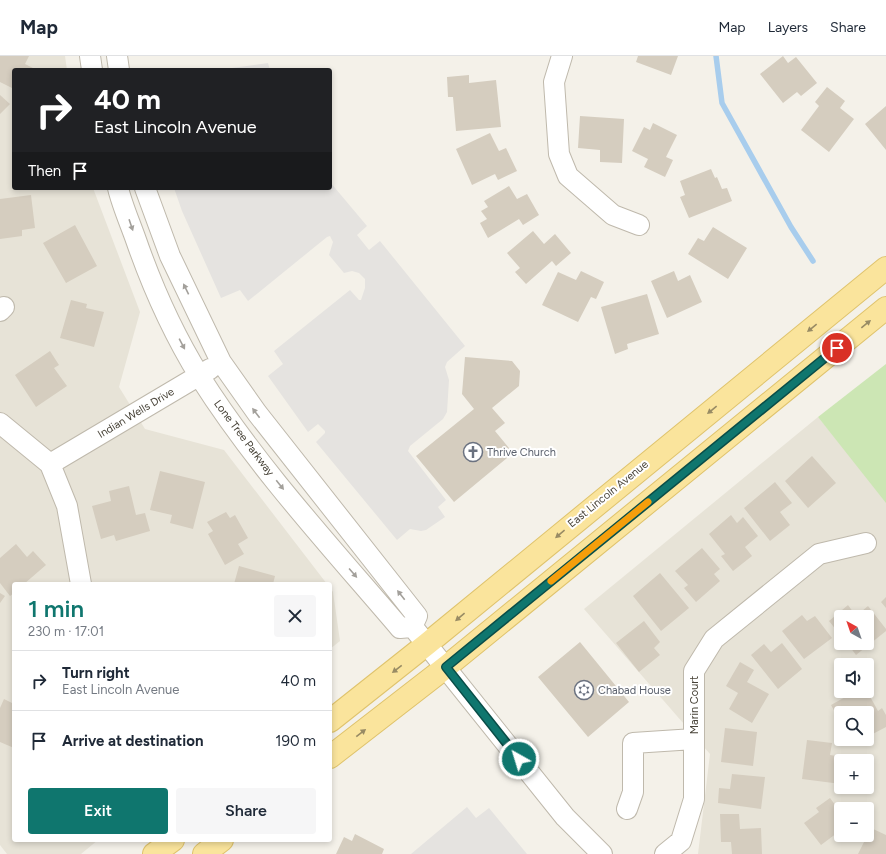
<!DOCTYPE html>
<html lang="en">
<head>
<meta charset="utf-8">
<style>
  :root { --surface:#fff; --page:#f6f6f7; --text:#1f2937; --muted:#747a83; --line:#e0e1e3; --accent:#0f766e }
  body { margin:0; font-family:Figtree,sans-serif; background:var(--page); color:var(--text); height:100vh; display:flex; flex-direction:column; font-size:15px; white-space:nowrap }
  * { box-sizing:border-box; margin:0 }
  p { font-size:13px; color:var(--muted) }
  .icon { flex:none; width:22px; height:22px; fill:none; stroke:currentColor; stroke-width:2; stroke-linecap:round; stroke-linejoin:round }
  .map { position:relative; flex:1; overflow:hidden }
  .drawer { position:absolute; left:12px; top:526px; width:320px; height:260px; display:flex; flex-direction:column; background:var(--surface); border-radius:4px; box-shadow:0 2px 6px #0003 }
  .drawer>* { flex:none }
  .top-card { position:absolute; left:12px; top:12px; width:320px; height:122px; border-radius:4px; box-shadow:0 2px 6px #0003; background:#202124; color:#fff; overflow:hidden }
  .needle { width:26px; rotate:320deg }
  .buttons { position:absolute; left:834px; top:554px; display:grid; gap:8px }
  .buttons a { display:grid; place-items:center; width:40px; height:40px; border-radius:4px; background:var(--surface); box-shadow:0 2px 6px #0003; font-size:20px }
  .pin { position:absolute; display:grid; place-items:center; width:34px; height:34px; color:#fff; margin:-17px; border:2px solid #fff; border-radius:50%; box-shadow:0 1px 4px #0007 }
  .me { position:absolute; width:44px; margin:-22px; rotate:321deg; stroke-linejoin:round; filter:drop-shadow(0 0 3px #0008) }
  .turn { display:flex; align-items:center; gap:14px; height:84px; padding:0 16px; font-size:18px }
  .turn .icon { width:52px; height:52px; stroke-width:2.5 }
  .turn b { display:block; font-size:28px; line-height:34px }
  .then { display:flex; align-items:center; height:38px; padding:0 16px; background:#0003; gap:8px; font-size:15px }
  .round { display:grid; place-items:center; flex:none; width:42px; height:42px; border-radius:4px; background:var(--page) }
  .head { display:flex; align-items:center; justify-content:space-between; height:68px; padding:0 16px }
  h1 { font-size:24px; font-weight:600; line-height:30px; color:var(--accent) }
  .primary-button { display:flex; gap:8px; margin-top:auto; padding:8px 16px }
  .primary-button a { flex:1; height:46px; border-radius:4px; background:var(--accent); color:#fff; font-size:16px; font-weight:600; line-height:46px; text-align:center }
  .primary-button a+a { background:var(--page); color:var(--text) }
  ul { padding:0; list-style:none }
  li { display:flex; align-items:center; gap:12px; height:60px; padding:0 16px; border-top:1px solid var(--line) }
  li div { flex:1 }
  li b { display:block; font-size:15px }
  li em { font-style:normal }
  header { display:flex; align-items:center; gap:24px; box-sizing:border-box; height:56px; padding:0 20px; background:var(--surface); border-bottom:1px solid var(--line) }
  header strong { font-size:19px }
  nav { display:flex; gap:22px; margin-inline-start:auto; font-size:14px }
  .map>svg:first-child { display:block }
  .residential { fill:#e7e3d7; fill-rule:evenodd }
  .green { fill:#cce6b4 }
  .parking { fill:#e5e3e0 }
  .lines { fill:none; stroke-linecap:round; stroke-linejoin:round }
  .stream { stroke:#a8cded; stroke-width:5.5 }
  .building { fill:#d5cdbf }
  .minor-casing { stroke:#bfb9ac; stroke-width:22 }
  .major-casing { stroke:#dfc36c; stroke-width:24 }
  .minor { stroke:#fff; stroke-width:20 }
  .major { stroke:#fae49c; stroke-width:22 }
  .oneway { fill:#a3a09b }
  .oneway2 { fill:#988b64 }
  .route-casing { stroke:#0a4d48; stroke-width:10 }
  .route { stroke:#0f766e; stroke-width:7 }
  .slow { stroke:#f59e0b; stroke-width:7 }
  .labels { text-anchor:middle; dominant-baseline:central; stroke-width:4; stroke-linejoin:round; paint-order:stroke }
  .street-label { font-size:11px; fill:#474237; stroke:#fff }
  .worship-label { font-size:11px; fill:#5b616d; stroke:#fff; text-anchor:start }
</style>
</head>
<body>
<header>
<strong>Map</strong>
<nav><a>Map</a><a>Layers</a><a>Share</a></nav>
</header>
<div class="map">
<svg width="886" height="798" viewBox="0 0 886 798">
  <rect width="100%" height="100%" fill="#f4f1e9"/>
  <path class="residential" d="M0,0H65L67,14H14V132H93L140,256L119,331L145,373L224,394L327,528H14V784H98L81,798H7L0,789Z
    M818,361L886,443V798H698L710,698L584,553ZM841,561H867V587H841ZM841,609H867V635H841ZM841,657H867V683H841ZM841,705H867V731H841ZM841,753H867V779H841Z
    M330,532L333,536L340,585L330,593Z"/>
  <path class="green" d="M886,308V447L818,361Z"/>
  <path class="parking" d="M268,7L270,14H217Z
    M330,126L367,170L357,179L369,194L380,185L465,290L447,306L445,311L449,324L447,356L443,363L410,390L408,395L446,444L438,451L445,461L426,474L421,475L410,473L397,484L316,386L325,377V375L318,368L308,376L268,320L283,308L274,295L350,234L359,244H361L365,232V223L359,217L352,215L344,217L329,199L333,186L330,180L327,181L248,245L240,234L221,242L182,155L174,132H330Z
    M467,751L476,762L489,752L527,798H411Z"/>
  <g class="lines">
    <path class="stream" d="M716,0L722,47L791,171L813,205"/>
  </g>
  <path class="building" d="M0,0H29L25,8L37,14H14V33L0,26Z
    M638,0H678L671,19L636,6Z
    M783,0L788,7L796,1L817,27L801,40L797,36L783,47L760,18Z
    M469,19V27L496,24L501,71L456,75L453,41H448L447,21Z
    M827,31L845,45L840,52L854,63L829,96L801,74L819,50L815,46Z
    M0,39L10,48L0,58Z
    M886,50V94L865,68Z
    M580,60L624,63L622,107L600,106V94L578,92Z
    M653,67L677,79L666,101L673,104L665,121L644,111L648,103L632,95L644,71L650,74Z
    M490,77L499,95L506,92L517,115L498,124L495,118L472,129L456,93Z
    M711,113L715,122L717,121L722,133L727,132L732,145L689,162L680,141L685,139L680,125Z
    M509,130L517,143L527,138L539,159L523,169L519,163L488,182L480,167L487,163L481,155L488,151L484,145Z
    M31,139L35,172L22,174V180L0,183V143Z
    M75,169L97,210L66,227L43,187Z
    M713,171L747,192L728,223L688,198L698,182L704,185Z
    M533,175L544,188L555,178L571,197L556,210L552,205L526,228L515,216L520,212L507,197Z
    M581,215L604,226L596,243L591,241L578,266L542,249L558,216L576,224Z
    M674,215L678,225L690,219L702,246L667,262L651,225Z
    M647,238L659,278L627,288L628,293L615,298L601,251Z
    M71,244L87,248L86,252L104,256L94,291L60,282Z
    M50,295L59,309L54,312L67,330L36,351L15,319Z
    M465,301L512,305L520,315L519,330L492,352L505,367L495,375L513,397L454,446L416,400L474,353L462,338Z
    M812,400L836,427L808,452L785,425Z
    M160,415L205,426L193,473L170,467L172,459L150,454Z
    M775,426L792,447L780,456L790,469L770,485L744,452Z
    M129,430L136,459L145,457L150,475L116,485L114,479L101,483L92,450L111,445L109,435Z
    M226,456L230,462L235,459L248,482L238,488L244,498L225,509L208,478L213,475L207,466Z
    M731,459L737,467L743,461L758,480L745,491L752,500L733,515L721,500L725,498L709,478Z
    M16,488L27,501L33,495L46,509L24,528H14V537L10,540L0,527V502Z
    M702,492L720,513L714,518L720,525L696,546L684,532L688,529L675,515Z
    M239,510L275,520L273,528H234Z
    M660,517L689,552L661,575L633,540Z
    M0,537L5,540L0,547Z
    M886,541V552L881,546Z
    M848,549L856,560L868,550L886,573V575L856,599L847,587H867V561H841V580L829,565Z
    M802,559L807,565L815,560L832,582L804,603L782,575Z
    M644,565L660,586L654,592L660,599L639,616L616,587Z
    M580,586L629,646L588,681L538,621Z
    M782,587L802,613L778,633L751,599L764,588L771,596Z
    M740,606L754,614L747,626L769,638L752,667L729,653L738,637L726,630Z
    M856,635H867L878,655L882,652L886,659V671L867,681V657H841V667L831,649Z
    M4,643L14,648V692L0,686V652Z
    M725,672L757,676L753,710L721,706Z
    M807,684L832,687L830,699L851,702L850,705H841V728L802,723Z
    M732,718L765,721L761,753L718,747L719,732L730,733Z
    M830,742L839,754L849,747L854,753H841V774L821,789L804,767L819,756L816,752Z
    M720,758H739L740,773L761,772L762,798H732L731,786H721Z
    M871,772L886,779V798H858Z
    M355,778L384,793L382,798H336L344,781L352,785Z"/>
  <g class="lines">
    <defs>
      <path id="minor" d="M90,0L92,14
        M117,0L119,14
        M562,0L554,26L559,98L568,120L613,159L639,169
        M118,132C122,149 130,167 136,184C152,230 174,279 200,321C257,411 331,491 400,572L412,571
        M145,132L170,200L221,306L257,357L417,560L412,571
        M0,255L4,251
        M0,367L50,408L67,450L81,528
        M50,408L210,313
        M416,575L565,761L602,798
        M627,753L633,736V687L694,683
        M665,798L681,785L694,743V615L714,583L819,498L866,487"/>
      <path id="major" d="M330,665L427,588L886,212
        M330,701L446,611L886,252
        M154,798L173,784
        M204,798L222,784"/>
    </defs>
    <use href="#minor" class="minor-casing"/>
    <use href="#major" class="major-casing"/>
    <use href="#minor" class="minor"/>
    <use href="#major" class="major"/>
  </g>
  <defs><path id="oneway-solid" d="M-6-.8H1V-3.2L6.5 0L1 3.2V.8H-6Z"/></defs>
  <g class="oneway">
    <use href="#oneway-solid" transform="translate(131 169) rotate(71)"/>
    <use href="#oneway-solid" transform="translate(186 233) rotate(-116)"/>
    <use href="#oneway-solid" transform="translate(182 288) rotate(62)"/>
    <use href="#oneway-solid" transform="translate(256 357) rotate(-127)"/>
    <use href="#oneway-solid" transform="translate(280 429) rotate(51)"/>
    <use href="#oneway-solid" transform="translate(353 517) rotate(49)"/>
    <use href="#oneway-solid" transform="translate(401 539) rotate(-128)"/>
  </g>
  <g class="oneway2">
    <use href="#oneway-solid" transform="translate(866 268) rotate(-39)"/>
    <use href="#oneway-solid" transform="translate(812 272) rotate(141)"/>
    <use href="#oneway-solid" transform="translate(712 354) rotate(141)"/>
    <use href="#oneway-solid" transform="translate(560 478) rotate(140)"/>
    <use href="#oneway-solid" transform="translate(460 561) rotate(140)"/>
    <use href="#oneway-solid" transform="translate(397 613) rotate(142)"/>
    <use href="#oneway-solid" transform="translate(361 677) rotate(-38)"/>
  </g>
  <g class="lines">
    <defs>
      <path id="route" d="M519,703L446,611L837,292"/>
    </defs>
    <use href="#route" class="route-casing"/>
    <use href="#route" class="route"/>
    <path class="slow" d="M551,525L648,446"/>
  </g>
  <defs>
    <symbol id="church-ring" viewBox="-11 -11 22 22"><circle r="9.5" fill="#fff" stroke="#6b7280" stroke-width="1.5"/><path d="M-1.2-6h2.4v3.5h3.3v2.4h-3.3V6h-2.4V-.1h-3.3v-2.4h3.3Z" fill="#6b7280"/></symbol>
    <symbol id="synagogue-ring" viewBox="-11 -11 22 22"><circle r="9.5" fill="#fff" stroke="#6b7280" stroke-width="1.5"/><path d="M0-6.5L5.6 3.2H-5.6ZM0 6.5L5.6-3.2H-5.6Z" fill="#6b7280"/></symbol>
  </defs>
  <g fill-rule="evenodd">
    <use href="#church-ring" x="462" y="385" width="22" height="22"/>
    <use href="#synagogue-ring" x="573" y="623" width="22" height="22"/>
  </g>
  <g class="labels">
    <g class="street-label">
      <text transform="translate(136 357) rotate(-31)">Indian Wells Drive</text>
      <text transform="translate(244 382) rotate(53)">Lone Tree Parkway</text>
      <text transform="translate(608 438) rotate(-39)">East Lincoln Avenue</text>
      <text transform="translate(694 649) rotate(-90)">Marin Court</text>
    </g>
    <g class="worship-label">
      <text x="487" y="396">Thrive Church</text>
      <text x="598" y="634">Chabad House</text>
    </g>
  </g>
</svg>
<div class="buttons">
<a><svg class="needle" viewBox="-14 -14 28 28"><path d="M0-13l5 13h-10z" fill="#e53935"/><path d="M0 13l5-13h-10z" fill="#747a83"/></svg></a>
<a><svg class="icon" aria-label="sound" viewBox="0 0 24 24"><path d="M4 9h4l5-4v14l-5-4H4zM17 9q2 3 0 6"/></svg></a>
<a><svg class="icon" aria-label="search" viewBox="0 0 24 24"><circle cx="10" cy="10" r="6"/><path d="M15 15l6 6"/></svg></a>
<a>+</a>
<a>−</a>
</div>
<div class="pin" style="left:837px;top:292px;background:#d93025"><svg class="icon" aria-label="arrive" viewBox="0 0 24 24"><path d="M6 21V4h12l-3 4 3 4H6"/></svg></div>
<svg class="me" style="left:519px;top:703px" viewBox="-20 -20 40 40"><circle r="17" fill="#0f766e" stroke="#fff" stroke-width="3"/><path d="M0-11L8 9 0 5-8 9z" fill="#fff"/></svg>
<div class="top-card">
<div class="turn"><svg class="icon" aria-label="right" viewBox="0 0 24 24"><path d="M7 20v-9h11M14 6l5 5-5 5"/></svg><div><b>40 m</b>East Lincoln Avenue</div></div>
<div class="then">Then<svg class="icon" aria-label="arrive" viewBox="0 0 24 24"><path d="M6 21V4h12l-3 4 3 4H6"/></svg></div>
</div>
<section class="drawer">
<div class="head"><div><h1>1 min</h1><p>230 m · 17:01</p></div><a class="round"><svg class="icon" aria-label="close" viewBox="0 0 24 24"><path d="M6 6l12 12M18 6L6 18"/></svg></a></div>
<ul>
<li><svg class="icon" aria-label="right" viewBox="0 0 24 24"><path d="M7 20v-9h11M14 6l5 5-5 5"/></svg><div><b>Turn right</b><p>East Lincoln Avenue</p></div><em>40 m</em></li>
<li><svg class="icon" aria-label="arrive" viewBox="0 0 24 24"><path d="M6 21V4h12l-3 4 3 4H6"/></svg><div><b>Arrive at destination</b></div><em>190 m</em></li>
</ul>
<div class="primary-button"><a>Exit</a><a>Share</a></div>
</section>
</div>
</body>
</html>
